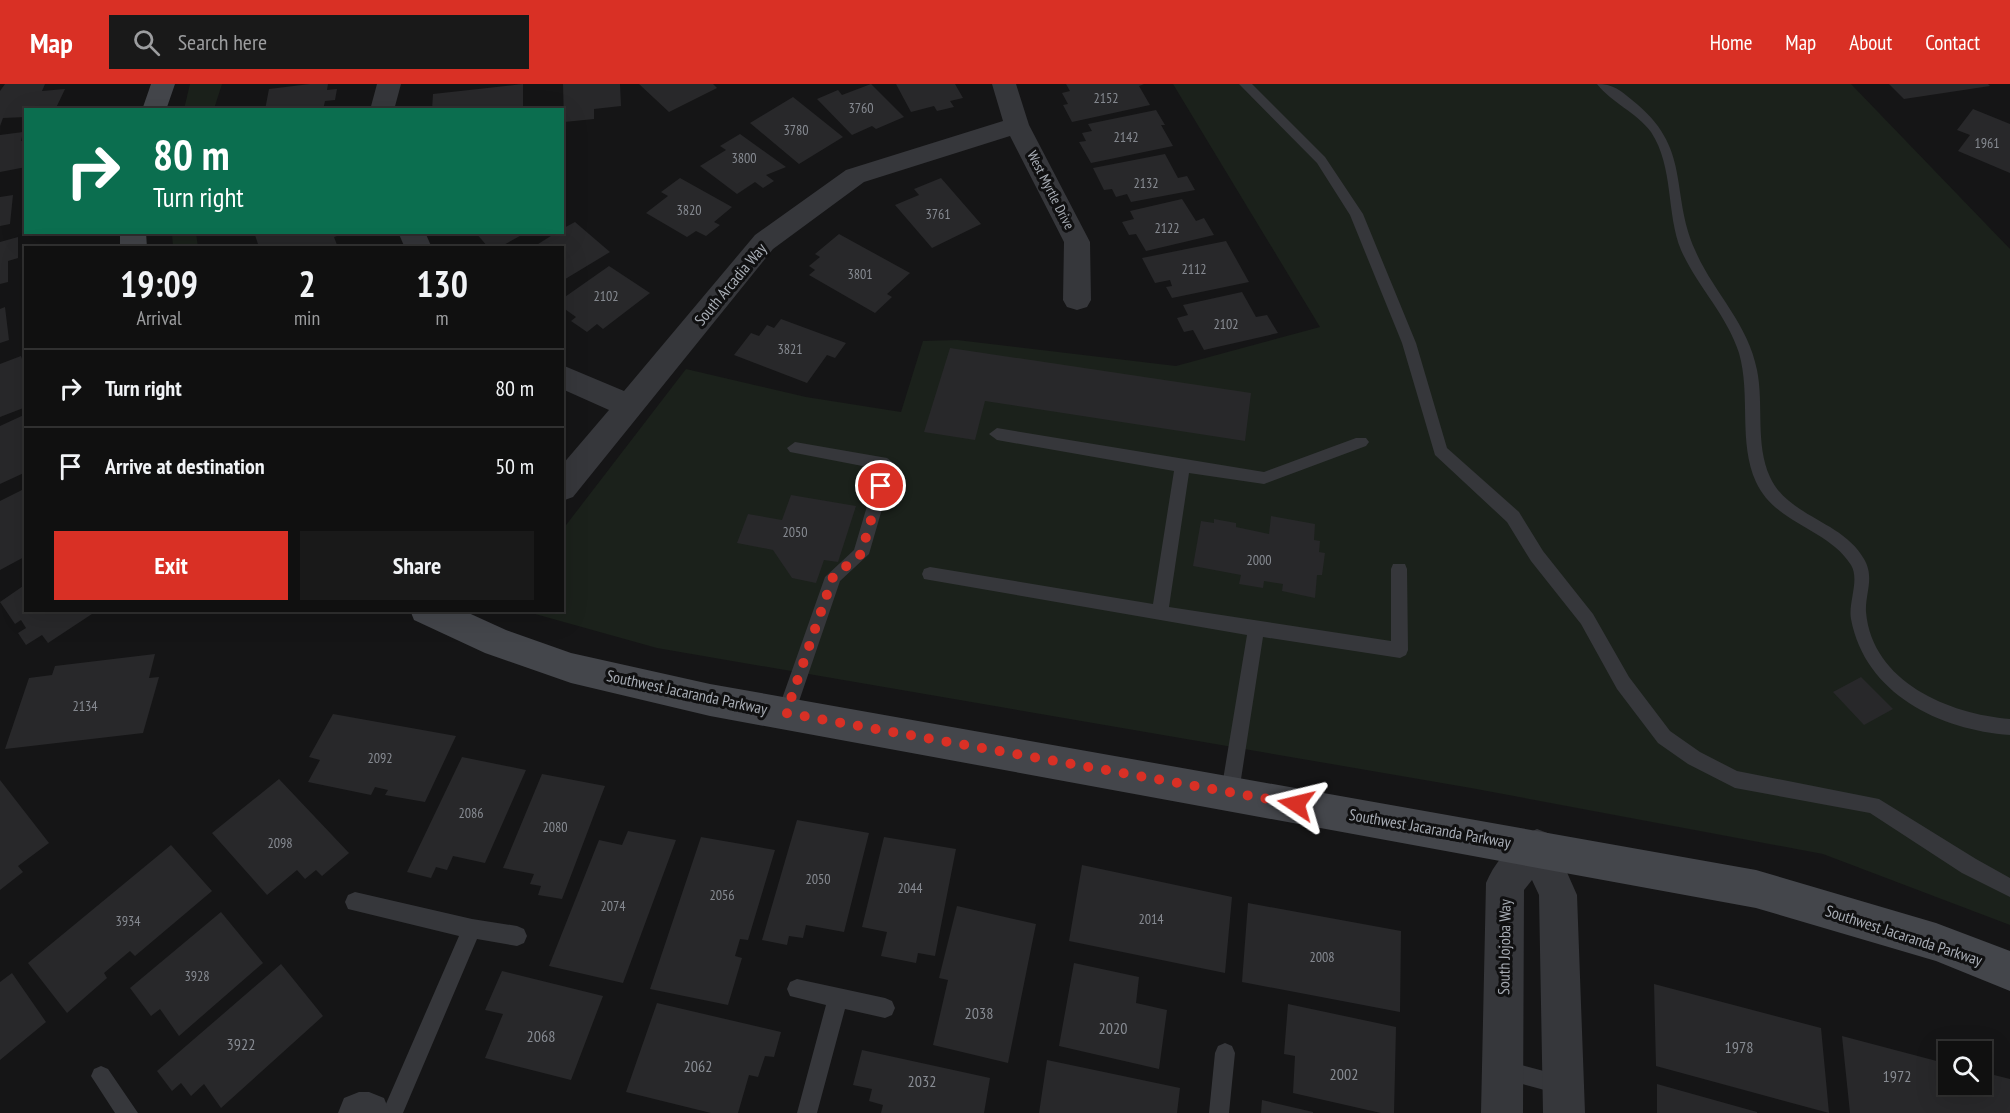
<!DOCTYPE html>
<html lang="en">
<head>
<meta charset="utf-8">
<style>
  :root { --surface:#101010; --page:#191919; --text:#f1f3f6; --muted:#9c9d9f; --line:#303030; --accent:#d93025 }
  body { margin:0; font-family:"PT Sans Narrow",sans-serif; background:var(--page); color:var(--text); height:100vh; display:flex; flex-direction:column; font-size:22px; white-space:nowrap }
  * { box-sizing:border-box; margin:0 }
  p { font-size:20px; color:var(--muted) }
  .icon { flex:none; width:33px; height:33px; fill:none; stroke:currentColor; stroke-width:2; stroke-linecap:round; stroke-linejoin:round }
  .map { position:relative; flex:1; overflow:hidden }
  .details { position:absolute; left:24px; top:162px; width:540px; height:366px; display:flex; flex-direction:column; background:var(--surface); border-radius:0px; box-shadow:0 6px 24px #0002,0 0 0 2px var(--line) }
  .details>* { flex:none }
  .banner { position:absolute; left:24px; top:24px; width:540px; height:126px; border-radius:0px; box-shadow:0 6px 24px #0002,0 0 0 2px var(--line); background:#0b6e4f; color:#fff; overflow:hidden }
  .buttons { position:absolute; left:1938px; top:957px; display:grid; gap:12px }
  .buttons a { display:grid; place-items:center; width:54px; height:54px; border-radius:0px; background:var(--surface); box-shadow:0 6px 24px #0002,0 0 0 2px var(--line); font-size:30px }
  .pin { position:absolute; display:grid; place-items:center; width:51px; height:51px; color:#fff; margin:-26px; border:3px solid #fff; border-radius:50%; box-shadow:0 2px 6px #0007 }
  .me { position:absolute; width:66px; margin:-33px; rotate:280deg; stroke-linejoin:round; filter:drop-shadow(0 0 4px #0008) }
  .turn { display:flex; align-items:center; gap:21px; height:126px; padding:0 30px; font-size:27px }
  .turn .icon { width:78px; height:78px; stroke-width:2.5 }
  .turn b { display:block; font-size:42px; line-height:51px }
  .eta { display:flex; justify-content:space-evenly; align-items:center; height:102px; text-align:center }
  .eta b { font-size:36px; font-weight:800; line-height:42px }
  .button { display:flex; gap:12px; margin-top:auto; padding:12px 30px }
  .button a { flex:1; height:69px; border-radius:0px; background:var(--accent); color:#fff; font-size:24px; font-weight:800; line-height:69px; text-align:center }
  .button a+a { background:var(--page); color:var(--text) }
  ul { padding:0; list-style:none }
  li { display:flex; align-items:center; gap:18px; height:78px; padding:0 30px; border-top:2px solid var(--line) }
  li div { flex:1 }
  li b { display:block; font-size:22px }
  li em { font-style:normal }
  header { display:flex; align-items:center; gap:36px; box-sizing:border-box; height:84px; padding:0 30px; background:var(--accent); color:#fff }
  header strong { font-size:28px }
  nav { display:flex; gap:33px; margin-inline-start:auto; font-size:21px }
  .search { width:420px; height:54px; background:var(--page); display:flex; align-items:center; gap:15px; box-sizing:border-box; padding:0 21px; border-radius:0px; color:var(--muted); font-size:22px }
  .map>svg:first-child { display:block }
  .green { fill:#1b211b }
  .building { fill:#28282a }
  .lines { fill:none; stroke-linecap:round; stroke-linejoin:round }
  .lane { fill:#36373b; fill-rule:evenodd }
  .street { fill:#36373b; fill-rule:evenodd }
  .secondary { fill:#44464b; fill-rule:evenodd }
  .route { stroke:#d93025; stroke-width:10; stroke-dasharray:0 18 }
  .labels { text-anchor:middle; dominant-baseline:central; stroke-width:6; stroke-linejoin:round; paint-order:stroke }
  .number-label { font-size:14px; fill:#878b92 }
  .far-street-label { font-size:14px; fill:#a8adb5; stroke:#101011 }
  .street-label { font-size:16px; fill:#a8adb5; stroke:#101011 }
  .near-number-label { font-size:16px; fill:#878b92 }
</style>
</head>
<body>
<header>
<strong>Map</strong>
<div class="search"><svg class="icon" aria-label="search" viewBox="0 0 24 24"><circle cx="10" cy="10" r="6"/><path d="M15 15l6 6"/></svg>Search here</div>
<nav><a>Home</a><a>Map</a><a>About</a><a>Contact</a></nav>
</header>
<div class="map">
<svg width="2010" height="1029" viewBox="0 0 2010 1029">
  <rect width="100%" height="100%" fill="#151516"/>
  <path class="green" d="M190,0H222L214,25H184Z
    M1173,0H1851L2010,165V841L1823,770L1471,704L657,564L528,528L562,526L563,445L686,285L806,313L901,328L923,257L957,256L1176,282L1320,243Z
    M172,149H196L198,163H173Z"/>
  <path class="building" d="M5,0H45L42,7L65,5L55,26H26V33L3,34L0,42V7Z
    M310,0H328L327,6L337,5L335,16L325,17L323,26H265L269,5Z
    M523,0V26H432L433,10Z
    M563,0H620L621,22L594,25V35L564,38Z
    M639,0H713L717,4L669,28Z
    M871,0L904,33L876,45L872,42L852,51L817,15L838,6L842,11Z
    M896,0H955L963,14L950,17L954,23L937,27L934,22L911,28Z
    M1066,0H1144L1139,2L1150,21L1072,38L1063,21L1068,20L1062,9L1070,7Z
    M1889,0H1988L1990,2L1904,15Z
    M793,13L843,53L799,80L750,39Z
    M1973,25L2010,40V89L1958,67L1970,51L1957,46Z
    M1156,26L1165,41H1161L1173,62L1091,79L1079,58L1086,57L1082,49L1092,47L1088,40Z
    M23,48L21,57L26,56V83L0,88V51Z
    M740,50L786,83L766,91L774,97L763,104L755,98L737,110L700,82L726,66L720,62Z
    M1165,70L1178,94L1187,92L1195,106L1131,118L1127,110L1116,113L1112,105L1104,106L1093,84Z
    M680,94L732,123L714,138L720,141L706,152L696,147L687,153L646,129L668,112L661,108Z
    M941,94L981,140L932,164L895,121L919,111L914,105Z
    M13,111L10,140L0,142V113Z
    M1182,115L1196,137L1204,134L1214,151L1146,167L1136,150L1129,151L1122,138L1134,135L1130,127Z
    M575,138L610,168L562,197V164H532L557,148H562V145Z
    M254,148H346V149L334,153L337,161L331,164H272L271,160L259,163Z
    M475,148H527L498,164H489Z
    M839,150L910,189L887,210L892,213L875,229L809,191L815,186L809,182L820,173L815,170Z
    M18,153V174L8,177V198L0,200V158Z
    M1226,157L1249,198L1172,214L1166,203L1172,202L1170,196L1155,199L1142,174Z
    M609,182L650,209L603,245L597,240L587,248L571,237L576,233L562,223V215Z
    M1242,208L1256,233L1267,231L1278,249L1204,266L1193,246L1184,248L1177,234L1188,231L1183,221Z
    M5,223L9,256L0,259V225Z
    M781,235L846,259L835,274L827,271L807,299L734,271L751,249L759,252L767,241L774,244Z
    M950,264L1251,309L1245,357L985,317L975,356L924,348Z
    M21,272L26,287V323L0,333V280Z
    M26,330V388L0,400V342Z
    M26,404V472L0,486V417Z
    M791,411L856,422L838,478L824,476L816,499L792,494L773,466L737,459L748,430L782,436Z
    M1271,432L1315,440L1314,456L1320,457L1319,468L1325,469L1322,491H1317L1315,514L1282,507L1283,500L1264,497L1263,504L1239,500L1241,491L1193,482L1201,437L1214,439V435L1236,439V443L1269,450Z
    M26,500V526H98L48,559L42,551L26,561L18,549L26,544L21,536L15,540L0,518Z
    M155,570L149,594L159,593L143,649L5,665L29,594L52,591L55,582Z
    M1861,593L1893,625L1864,641L1833,608Z
    M333,630L456,652L425,718L385,711L388,706L375,703L371,711L308,698L320,676L309,673Z
    M462,673L526,686L485,779L453,772L447,786L436,783L431,794L407,788Z
    M542,690L605,702L562,815L538,811L541,802L530,800L534,790L503,784Z
    M279,695L349,769L322,792L316,786L305,795L297,786L267,811L212,749Z
    M0,696L49,759L18,782L23,788L0,806Z
    M797,736L869,749L844,848L806,841L803,854L789,852L787,861L762,856Z
    M628,747L676,756L623,899L549,882L599,756L622,761Z
    M701,753L775,766L748,856L740,855L735,872L742,874L728,921L650,905Z
    M884,753L956,765L935,872L918,869L916,879L881,872L887,848L862,843Z
    M171,761L212,807L135,872L130,867L104,889L107,894L67,929L28,879Z
    M1082,781L1232,813L1225,889L1069,857Z
    M1248,819L1401,847L1400,928L1242,898Z
    M957,822L1036,840L1008,979L933,961L948,896L939,894Z
    M221,828L263,879L179,952L160,925L151,932L130,904Z
    M1074,879L1139,893L1136,919L1167,926L1159,985L1059,962Z
    M281,880L323,932L221,1024L204,1000L191,1012L181,999L172,1007L157,987Z
    M502,887L603,912L571,996L485,974L503,930L485,926Z
    M12,889L46,938L0,976V898Z
    M1654,900L1821,944L1829,1029L1656,982Z
    M657,919L781,948L774,973L765,972L758,993L749,991L738,1029H711L626,1008Z
    M1288,920L1396,943L1394,1029H1381L1293,1009L1295,972L1284,970Z
    M1842,952L1948,980V1000H1982V988L2010,995V1029H1850Z
    M862,966L990,994L984,1029H881L883,1021L869,1017L872,1005L853,1001Z
    M1047,976L1180,1004L1177,1029H1039Z
    M1657,1000L1757,1028V1029H1657Z
    M1262,1016L1313,1028V1029H1261Z"/>
  <g class="lines">
    <path class="lane" d="M1239,0H1252L1325,73L1363,130L1416,259L1447,364L1519,428L1543,467L1593,530L1629,593L1670,647L1700,668L1737,687L1879,715L1976,775L2010,794V813L1962,789L1870,729L1735,704L1688,680L1658,659L1617,605L1581,540L1531,477L1507,438L1435,371L1402,259L1350,131L1317,79Z
      M1597,0C1613,0 1620,6 1632,16C1693,64 1669,107 1695,166C1713,208 1748,239 1757,286C1764,320 1755,360 1770,393C1788,433 1843,437 1864,475C1875,494 1865,509 1866,528C1872,598 1949,630 2010,635V651C1940,646 1865,610 1851,535C1848,518 1860,496 1851,481C1828,444 1775,440 1756,398C1738,358 1751,311 1739,269C1727,231 1697,202 1681,166C1666,129 1674,83 1651,48C1636,28 1612,19 1597,0Z
      M997,344L1264,388L1356,354H1366L1369,358L1366,362L1264,400L1189,389L1169,523L1391,557V485L1393,480H1405L1407,485L1408,566L1406,571L1400,574L1263,553L1239,708L1236,714L1230,717L1224,714L1221,708L1247,551L924,495L922,490L924,485L930,483L1153,520L1174,387L997,356L989,350Z
      M795,358L887,374L895,380L869,470L840,497L795,629L792,635L786,637L780,635L777,629L825,493L854,466L878,385L790,368L787,364Z
      M355,808L472,835L517,842L524,845L527,852L524,859L517,862L477,855L403,1029H382L459,852L348,825L345,818L348,811Z
      M797,895L885,914L892,917L895,924L892,931L885,934L845,925L817,1029H797L826,921L790,912L787,905L790,898Z
      M1225,959L1232,962L1235,969L1229,1029H1209L1215,969L1218,962Z
      M1503,976L1570,994L1573,1001L1570,1008L1563,1011L1496,993L1493,986L1496,979Z
      M101,982L108,985L138,1029H115L91,992L94,985Z"/>
    <path class="street" d="M377,0H401L394,26H370Z
      M992,0H1016L1029,41L1090,158L1091,216L1087,223L1077,226L1067,223L1063,216L1064,158L1010,52L864,98L773,165L573,413L562,417V381L609,326L562,305V281L624,307L755,151L846,86L1003,37Z
      M398,148H425L432,164H405Z
      M1537,745L1550,750L1577,811L1585,1029H1543L1539,811L1532,796L1524,806L1523,1029H1481L1486,799C1495,777 1515,754 1537,745Z
      M359,1008H369L384,1014L390,1029H338L344,1014Z"/>
    <path class="secondary" d="M151,0H175L166,26H142Z
      M120,148H146L147,164H120Z
      M410,526H462L506,546L571,569L710,600L1756,786L1936,839L2010,867V907L1936,877L1756,824L710,632L571,599L485,569L414,536Z"/>
  </g>
  <g class="lines">
    <path class="route" d="M881,402L861,470L833,493L786,629L1296,720"/>
  </g>
  <g class="labels">
    <g class="number-label">
      <text x="1106" y="14">2152</text>
      <text x="861" y="24">3760</text>
      <text x="796" y="46">3780</text>
      <text x="1126" y="53">2142</text>
      <text x="1987" y="59">1961</text>
      <text x="744" y="74">3800</text>
      <text x="1146" y="99">2132</text>
      <text x="689" y="126">3820</text>
      <text x="938" y="130">3761</text>
      <text x="1167" y="144">2122</text>
      <text x="1194" y="185">2112</text>
      <text x="860" y="190">3801</text>
      <text x="606" y="212">2102</text>
      <text x="1226" y="240">2102</text>
      <text x="790" y="265">3821</text>
      <text x="795" y="448">2050</text>
      <text x="1259" y="476">2000</text>
      <text x="85" y="622">2134</text>
      <text x="380" y="674">2092</text>
      <text x="471" y="729">2086</text>
      <text x="555" y="743">2080</text>
      <text x="280" y="759">2098</text>
      <text x="818" y="795">2050</text>
      <text x="910" y="804">2044</text>
      <text x="722" y="811">2056</text>
      <text x="613" y="822">2074</text>
      <text x="1151" y="835">2014</text>
      <text x="128" y="837">3934</text>
      <text x="1322" y="873">2008</text>
      <text x="197" y="892">3928</text>
    </g>
    <g class="far-street-label">
      <text transform="translate(1051 106) rotate(63)">West Myrtle Drive</text>
    </g>
    <g class="street-label">
      <text transform="translate(730 200) rotate(-50)">South Arcadia Way</text>
      <text transform="translate(687 608) rotate(12)">Southwest Jacaranda Parkway</text>
      <text transform="translate(1430 744) rotate(10)">Southwest Jacaranda Parkway</text>
      <text transform="translate(1904 851) rotate(18)">Southwest Jacaranda Parkway</text>
      <text transform="translate(1504 863) rotate(-89)">South Jojoba Way</text>
    </g>
    <g class="near-number-label">
      <text x="979" y="929">2038</text>
      <text x="1113" y="944">2020</text>
      <text x="541" y="952">2068</text>
      <text x="241" y="960">3922</text>
      <text x="1739" y="963">1978</text>
      <text x="698" y="982">2062</text>
      <text x="1344" y="990">2002</text>
      <text x="1897" y="992">1972</text>
      <text x="922" y="997">2032</text>
    </g>
  </g>
</svg>
<div class="buttons">
<a><svg class="icon" aria-label="search" viewBox="0 0 24 24"><circle cx="10" cy="10" r="6"/><path d="M15 15l6 6"/></svg></a>
</div>
<div class="pin" style="left:881px;top:402px;background:#d93025"><svg class="icon" aria-label="arrive" viewBox="0 0 24 24"><path d="M6 21V4h12l-3 4 3 4H6"/></svg></div>
<svg class="me" style="left:1296px;top:720px" viewBox="-20 -20 40 40"><path d="M0-17L14 15 0 8-14 15z" fill="#d93025" stroke="#fff" stroke-width="4"/></svg>
<div class="banner">
<div class="turn"><svg class="icon" aria-label="right" viewBox="0 0 24 24"><path d="M7 20v-9h11M14 6l5 5-5 5"/></svg><div><b>80 m</b>Turn right</div></div>
</div>
<section class="details">
<div class="eta">
<div><b>19:09</b><p>Arrival</p></div>
<div><b>2</b><p>min</p></div>
<div><b>130</b><p>m</p></div>
</div>
<ul>
<li><svg class="icon" aria-label="right" viewBox="0 0 24 24"><path d="M7 20v-9h11M14 6l5 5-5 5"/></svg><div><b>Turn right</b></div><em>80 m</em></li>
<li><svg class="icon" aria-label="arrive" viewBox="0 0 24 24"><path d="M6 21V4h12l-3 4 3 4H6"/></svg><div><b>Arrive at destination</b></div><em>50 m</em></li>
</ul>
<div class="button"><a>Exit</a><a>Share</a></div>
</section>
</div>
</body>
</html>
